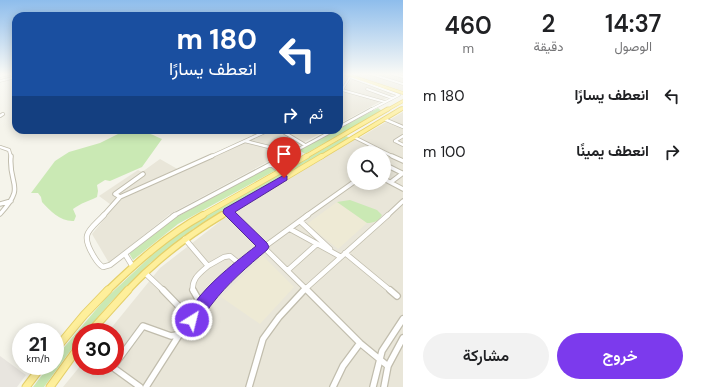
<!DOCTYPE html>
<html lang="ar">
<head>
<meta charset="utf-8">
<style>
  :root { --surface:#fff; --page:#f2f2f2; --text:#202124; --muted:#757577; --accent:#7c3aed }
  body { margin:0; font-family:"DM Sans",Vazirmatn,sans-serif; background:var(--page); color:var(--text); direction:rtl; height:100vh; display:flex; flex-direction:column; font-size:15px; white-space:nowrap }
  * { box-sizing:border-box; margin:0 }
  p { font-size:13px; color:var(--muted) }
  .icon { flex:none; width:22px; height:22px; fill:none; stroke:currentColor; stroke-width:2; stroke-linecap:round; stroke-linejoin:round }
  .map { position:relative; flex:1; overflow:hidden; direction:ltr }
  .side { display:flex; flex-direction:column; background:var(--surface); width:300px }
  .side>* { flex:none }
  .top-card { position:absolute; left:12px; top:12px; width:331px; height:122px; border-radius:12px; box-shadow:0 2px 10px #0003; direction:rtl; background:#1a4fa0; color:#fff; overflow:hidden }
  .tools { position:absolute; left:347px; top:146px; display:grid; gap:8px }
  .tools a { display:grid; place-items:center; width:44px; height:44px; border-radius:50%; background:var(--surface); box-shadow:0 2px 10px #0003; font-size:20px }
  .speed { position:absolute; left:12px; top:323px; display:flex; gap:8px; font-size:20px; font-weight:700; text-align:center }
  .speed>* { display:grid; place-content:center; width:52px; height:52px; border-radius:50%; background:var(--surface); box-shadow:0 2px 10px #0003; line-height:1 }
  .speed small { font-size:10px; font-weight:400 }
  .speed .limit { border:6px solid #d22; background:#fff; color:#111 }
  .pin { position:absolute; display:grid; place-items:center; width:34px; height:34px; color:#fff; margin:-41px -17px; border-radius:50% 50% 50% 0; rotate:-45deg; box-shadow:0 0 4px #0007 }
  .pin .icon { rotate:45deg }
  .me { position:absolute; width:44px; margin:-22px; rotate:36deg; stroke-linejoin:round; filter:drop-shadow(0 0 3px #0008) }
  .turn { display:flex; align-items:center; gap:14px; height:84px; padding:0 20px; font-size:18px }
  .turn .icon { width:52px; height:52px; stroke-width:2.5 }
  .turn b { display:block; font-size:28px; line-height:34px }
  .then { display:flex; align-items:center; height:38px; padding:0 20px; background:#0003; gap:8px; font-size:15px }
  .eta { display:flex; justify-content:space-evenly; align-items:center; height:68px; text-align:center }
  .eta b { font-size:24px; font-weight:600; line-height:28px }
  .primary-button { display:flex; gap:8px; margin-top:auto; padding:8px 20px }
  .primary-button a { flex:1; height:46px; border-radius:24px; background:var(--accent); color:#fff; font-size:16px; font-weight:600; line-height:46px; text-align:center }
  .primary-button a+a { background:var(--page); color:var(--text) }
  ul { padding:0; list-style:none }
  li { display:flex; align-items:center; gap:12px; height:56px; padding:0 20px }
  li div { flex:1 }
  li b { display:block; font-size:15px }
  li em { font-style:normal }
  main { display:flex; flex:1; min-height:0 }
  .map>svg:first-child { display:block }
  .residential { fill:#e9e6d9; fill-rule:evenodd }
  .industrial { fill:#e8e5df }
  .education { fill:#eeead5 }
  .green { fill:#cae9b4 }
  .lines { fill:none; stroke-linecap:round; stroke-linejoin:round }
  .minor-far4-casing { stroke:#c1bdad; stroke-width:3 }
  .minor-far3-casing { stroke:#c1bdad; stroke-width:4 }
  .minor-far2-casing { stroke:#c1bdad; stroke-width:5.5 }
  .minor-far1-casing { stroke:#c1bdad; stroke-width:6 }
  .minor-casing { stroke:#c1bdad; stroke-width:8 }
  .major-far4-casing { stroke:#e5d06a; stroke-width:3.5 }
  .major-far3-casing { stroke:#e5d06a; stroke-width:5 }
  .major-far2-casing { stroke:#e5d06a; stroke-width:6 }
  .major-far1-casing { stroke:#e5d06a; stroke-width:8 }
  .major-casing { stroke:#e5d06a; stroke-width:9 }
  .minor-far4 { stroke:#fff; stroke-width:2 }
  .minor-far3 { stroke:#fff; stroke-width:2.5 }
  .minor-far2 { stroke:#fff; stroke-width:3.5 }
  .minor-far1 { stroke:#fff; stroke-width:4.5 }
  .minor { stroke:#fff; stroke-width:5.5 }
  .major-far4 { stroke:#feef9b; stroke-width:2.5 }
  .major-far3 { stroke:#feef9b; stroke-width:3.5 }
  .major-far2 { stroke:#feef9b; stroke-width:4.5 }
  .major-far1 { stroke:#feef9b; stroke-width:5.5 }
  .major { stroke:#feef9b; stroke-width:7 }
  .route { fill:#7c3aed; stroke:#51269a }
</style>
</head>
<body>
<main>
<section class="side">
<div class="eta">
<div><b>14:37</b><p>الوصول</p></div>
<div><b>2</b><p>دقيقة</p></div>
<div><b>460</b><p>m</p></div>
</div>
<ul>
<li><svg class="icon" aria-label="left" viewBox="0 0 24 24"><path d="M17 20v-9H6M10 6l-5 5 5 5"/></svg><div><b>انعطف يسارًا</b></div><em>180 m</em></li>
<li><svg class="icon" aria-label="right" viewBox="0 0 24 24"><path d="M7 20v-9h11M14 6l5 5-5 5"/></svg><div><b>انعطف يمينًا</b></div><em>100 m</em></li>
</ul>
<div class="primary-button"><a>خروج</a><a>مشاركة</a></div>
</section>
<div class="map">
<svg width="403" height="387" viewBox="0 0 403 387">
  <rect width="100%" height="100%" fill="#f5f4eb"/>
  <path class="residential" d="M350,74H403V91Z
    M352,79L394,94L339,124V98Z
    M403,112V160L359,138Z
    M249,130H327L170,214L109,263L92,234L114,207L99,196L138,170L142,172L160,159L181,171L256,137L248,131Z
    M354,137L403,161V387H63L81,365L115,366V332H108L160,268L227,216ZM354,153H384V183H354Z"/>
  <path class="industrial" d="M0,356L26,375L17,387H0Z"/>
  <path class="education" d="M337,202L367,223L338,249L307,224Z
    M263,256L294,287L260,324L221,297Z"/>
  <path class="green" d="M378,108L382,111L305,154L299,150Z
    M126,130C142,130 149,133 162,139L142,167L110,181L105,180L97,185L98,191L97,197C89,201 81,203 73,209L76,216L74,221C61,222 50,211 42,202L41,197L38,193H31L55,161L69,152L100,143Z
    M346,136L350,138L193,229L150,263L110,303L85,332H81V336L44,387H33L49,366H55V358L105,299L164,244L190,225Z
    M270,166L276,170L178,224L133,260L129,253L171,220Z
    M350,200L377,210L382,215C379,221 374,223 367,223L337,202Z"/>
  <g class="lines">
    <defs>
      <path id="minor-far4" d="M371,74L403,84
        M392,74L403,77
        M0,76L10,74
        M0,81L16,77
        M367,89L392,98
        M342,90L385,102
        M339,95L350,77L399,95
        M370,110L399,95"/>
      <path id="minor-far3" d="M0,116L3,114
        M384,119L403,127
        M339,127L372,109
        M280,130L305,145
        M354,137L394,157
        M245,141L269,147L283,157
        M395,141L403,136
        M395,141L403,145
        M0,147L9,150L11,157
        M210,157L269,130
        M284,157L334,130"/>
      <path id="minor-far2" d="M282,156L284,157
        M392,156L403,161
        M271,164L280,171
        M384,164L402,173
        M384,179L403,189
        M391,182L403,173
        M120,197L115,194L143,174
        M0,204L11,201
        M228,212L232,216
        M0,214C27,185 8,186 11,156
        M103,216L120,197L212,156
        M173,216L286,156
        M306,216L354,182
        M387,216L403,201"/>
      <path id="minor-far1" d="M104,215C89,231 80,233 93,255C96,260 98,264 103,267L110,265L175,215
        M231,215L308,291
        M300,221L330,249
        M290,229L341,257
        M185,239L208,266C200,273 191,279 193,291
        M345,253L391,291
        M125,254L133,267
        M208,266L224,257L230,256L241,265
        M288,270L317,244
        M145,273L164,291
        M215,291L260,250L308,215
        M303,291L388,215"/>
      <path id="minor" d="M163,290L192,320
        M193,290L202,306
        M307,290L360,343L388,366
        M390,290L397,296
        M115,364L143,326L171,336L182,334
        M111,366L140,387
        M146,387L183,329L216,290
        M249,387L263,339L279,317L304,290
        M333,387L343,366L360,343
        M373,387L382,351L403,319
        M384,387L388,366L403,338"/>
      <path id="major-far4" d="M345,74L403,93
        M387,110L403,101
        M399,110L403,108"/>
      <path id="major-far3" d="M305,157L388,109
        M321,157L401,109"/>
      <path id="major-far2" d="M201,216L307,156
        M221,216L322,156"/>
      <path id="major-far1" d="M107,291C136,263 167,235 203,215
        M127,291C155,261 187,236 222,215"/>
      <path id="major" d="M90,332L128,290
        M55,350L84,315L108,290
        M26,387L42,366
        M50,387L81,344"/>
    </defs>
    <use href="#minor-far4" class="minor-far4-casing"/>
    <use href="#minor-far3" class="minor-far3-casing"/>
    <use href="#minor-far2" class="minor-far2-casing"/>
    <use href="#minor-far1" class="minor-far1-casing"/>
    <use href="#minor" class="minor-casing"/>
    <use href="#major-far4" class="major-far4-casing"/>
    <use href="#major-far3" class="major-far3-casing"/>
    <use href="#major-far2" class="major-far2-casing"/>
    <use href="#major-far1" class="major-far1-casing"/>
    <use href="#major" class="major-casing"/>
    <use href="#minor-far4" class="minor-far4"/>
    <use href="#minor-far3" class="minor-far3"/>
    <use href="#minor-far2" class="minor-far2"/>
    <use href="#minor-far1" class="minor-far1"/>
    <use href="#minor" class="minor"/>
    <use href="#major-far4" class="major-far4"/>
    <use href="#major-far3" class="major-far3"/>
    <use href="#major-far2" class="major-far2"/>
    <use href="#major-far1" class="major-far1"/>
    <use href="#major" class="major"/>
  </g>
  <linearGradient id="sky" x2="0" y2="1"><stop stop-color="#8ebdec"/><stop offset="0.58" stop-color="#fafaf6"/><stop offset="1" stop-color="#fafaf6" stop-opacity="0"/></linearGradient>
  <rect width="403" height="128" fill="url(#sky)"/>
  <path class="route" d="M284,175L287,176V180L235,212L267,243L269,247L267,250C248,266 227,284 212,304C206,311 201,323 192,327L187,325L185,320C196,292 233,264 256,246L224,214L223,212L224,209Z"/>
</svg>
<div class="tools">
<a><svg class="icon" aria-label="search" viewBox="0 0 24 24"><circle cx="10" cy="10" r="6"/><path d="M15 15l6 6"/></svg></a>
</div>
<div class="speed"><div>21<small>km/h</small></div><div class="limit">30</div></div>
<div class="pin" style="left:284px;top:178px;background:#d93025"><svg class="icon" aria-label="arrive" viewBox="0 0 24 24"><path d="M6 21V4h12l-3 4 3 4H6"/></svg></div>
<svg class="me" style="left:192px;top:320px" viewBox="-20 -20 40 40"><circle r="17" fill="#7c3aed" stroke="#fff" stroke-width="3"/><path d="M0-11L8 9 0 5-8 9z" fill="#fff"/></svg>
<div class="top-card">
<div class="turn"><svg class="icon" aria-label="left" viewBox="0 0 24 24"><path d="M17 20v-9H6M10 6l-5 5 5 5"/></svg><div><b>180 m</b>انعطف يسارًا</div></div>
<div class="then">ثم<svg class="icon" aria-label="right" viewBox="0 0 24 24"><path d="M7 20v-9h11M14 6l5 5-5 5"/></svg></div>
</div>
</div>
</main>
</body>
</html>
